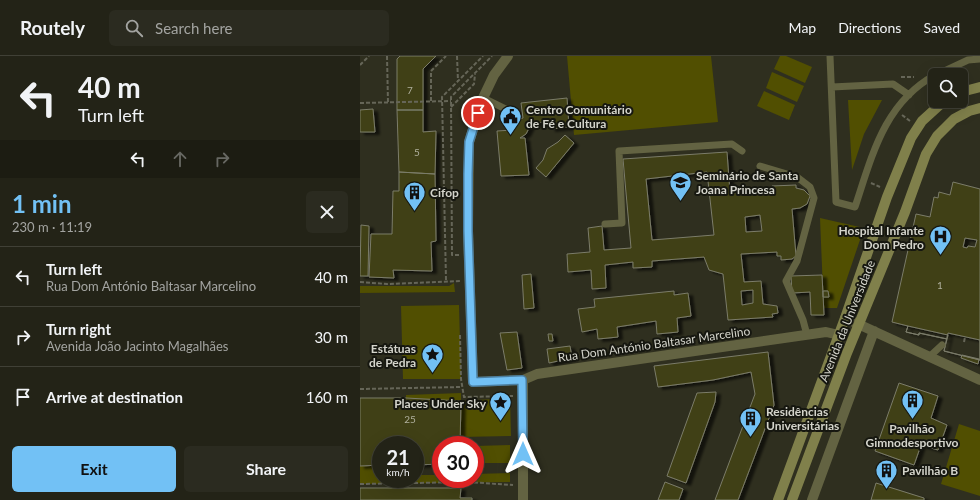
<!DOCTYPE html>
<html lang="en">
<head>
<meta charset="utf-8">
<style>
  :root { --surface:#232317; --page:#2b2b20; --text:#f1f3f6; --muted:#a3a4a1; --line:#404036; --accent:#72c1f5 }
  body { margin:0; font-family:Lato,sans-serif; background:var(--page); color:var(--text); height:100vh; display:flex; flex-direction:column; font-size:15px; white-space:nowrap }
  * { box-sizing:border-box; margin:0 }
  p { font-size:13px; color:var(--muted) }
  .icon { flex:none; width:22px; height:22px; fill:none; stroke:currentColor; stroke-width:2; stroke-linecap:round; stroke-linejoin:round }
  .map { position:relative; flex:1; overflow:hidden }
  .details { display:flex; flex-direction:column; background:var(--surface); width:360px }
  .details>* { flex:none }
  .hud { background:#232317; color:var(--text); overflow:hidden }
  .tools { position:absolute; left:568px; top:12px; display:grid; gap:8px }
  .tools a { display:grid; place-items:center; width:40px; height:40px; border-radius:6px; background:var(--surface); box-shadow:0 4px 16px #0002,0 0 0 1px var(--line); font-size:20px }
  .speed { position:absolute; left:12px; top:380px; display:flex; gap:8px; font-size:20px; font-weight:700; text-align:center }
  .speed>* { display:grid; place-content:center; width:52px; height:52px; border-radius:50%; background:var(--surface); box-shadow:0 4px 16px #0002,0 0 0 1px var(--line); line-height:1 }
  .speed small { font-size:10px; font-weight:400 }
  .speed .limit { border:6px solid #d22; background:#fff; color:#111 }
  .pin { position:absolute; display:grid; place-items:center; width:34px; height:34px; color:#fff; margin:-17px; border:2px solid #fff; border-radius:50%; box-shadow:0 1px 4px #0007 }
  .me { position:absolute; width:44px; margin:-22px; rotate:0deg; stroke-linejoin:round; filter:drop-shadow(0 0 3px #0008) }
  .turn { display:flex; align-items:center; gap:14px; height:84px; padding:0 12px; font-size:18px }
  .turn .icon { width:52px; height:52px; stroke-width:2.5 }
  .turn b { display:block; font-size:28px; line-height:34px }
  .lanes { display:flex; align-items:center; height:38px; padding:0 12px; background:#0003; justify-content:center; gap:20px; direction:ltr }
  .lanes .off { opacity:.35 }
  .round { display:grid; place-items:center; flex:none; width:42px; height:42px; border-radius:6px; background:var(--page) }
  .head { display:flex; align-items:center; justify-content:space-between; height:68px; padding:0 12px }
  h1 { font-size:24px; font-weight:700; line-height:30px; color:var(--accent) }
  .button { display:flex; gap:8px; margin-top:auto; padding:8px 12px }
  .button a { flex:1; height:46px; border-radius:6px; background:var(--accent); color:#111; font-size:16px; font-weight:700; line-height:46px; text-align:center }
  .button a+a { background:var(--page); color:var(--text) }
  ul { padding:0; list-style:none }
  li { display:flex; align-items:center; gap:12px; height:60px; padding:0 12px; border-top:1px solid var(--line) }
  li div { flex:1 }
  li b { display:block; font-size:15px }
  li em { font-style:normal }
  header { display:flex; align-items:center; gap:24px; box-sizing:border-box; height:56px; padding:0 20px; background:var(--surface); border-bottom:1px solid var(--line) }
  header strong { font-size:19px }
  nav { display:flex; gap:22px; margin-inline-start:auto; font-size:14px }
  .search { width:280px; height:36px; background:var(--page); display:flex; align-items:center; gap:10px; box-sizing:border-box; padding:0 14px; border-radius:6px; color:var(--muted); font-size:15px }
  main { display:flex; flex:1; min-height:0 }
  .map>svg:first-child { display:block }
  .green { fill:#514f01 }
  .building { fill:#414012; stroke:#7b7c6a; fill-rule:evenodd; filter:url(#shadow) }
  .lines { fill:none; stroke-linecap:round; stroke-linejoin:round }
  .path { stroke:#666658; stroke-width:2; stroke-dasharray:4 2; stroke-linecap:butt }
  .lane { stroke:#636342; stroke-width:7 }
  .street { stroke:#636342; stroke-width:10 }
  .secondary { stroke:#80804b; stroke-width:10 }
  .route-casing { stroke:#4a7d9f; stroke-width:10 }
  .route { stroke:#72c1f5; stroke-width:7 }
  .labels { text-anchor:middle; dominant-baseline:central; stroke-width:4; stroke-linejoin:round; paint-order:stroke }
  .number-label { font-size:10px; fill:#afaf9d }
  .poi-label { font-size:12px; font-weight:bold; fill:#d4d4cb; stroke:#161710; text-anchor:start }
  .street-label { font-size:12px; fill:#d4d4cb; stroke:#161710 }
</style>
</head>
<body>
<header>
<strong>Routely</strong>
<div class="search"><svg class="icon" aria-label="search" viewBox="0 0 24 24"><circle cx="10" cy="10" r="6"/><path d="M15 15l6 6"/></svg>Search here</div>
<nav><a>Map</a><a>Directions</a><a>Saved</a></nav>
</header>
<main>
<section class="details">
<div class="hud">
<div class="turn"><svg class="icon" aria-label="left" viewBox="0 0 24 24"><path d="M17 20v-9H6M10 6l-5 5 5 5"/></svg><div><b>40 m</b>Turn left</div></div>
<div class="lanes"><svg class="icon" aria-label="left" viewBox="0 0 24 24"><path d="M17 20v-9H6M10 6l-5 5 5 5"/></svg><svg class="icon off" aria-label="ahead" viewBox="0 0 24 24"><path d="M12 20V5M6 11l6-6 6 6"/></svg><svg class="icon off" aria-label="right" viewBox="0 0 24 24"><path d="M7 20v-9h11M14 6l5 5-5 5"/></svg></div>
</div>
<div class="head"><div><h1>1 min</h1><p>230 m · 11:19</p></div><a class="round"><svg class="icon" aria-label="close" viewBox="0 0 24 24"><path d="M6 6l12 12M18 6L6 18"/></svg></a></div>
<ul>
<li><svg class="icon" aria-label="left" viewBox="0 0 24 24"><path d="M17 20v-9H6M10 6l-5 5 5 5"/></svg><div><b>Turn left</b><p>Rua Dom António Baltasar Marcelino</p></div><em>40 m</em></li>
<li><svg class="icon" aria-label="right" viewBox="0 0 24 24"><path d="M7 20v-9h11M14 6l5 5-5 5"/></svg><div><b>Turn right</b><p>Avenida João Jacinto Magalhães</p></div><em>30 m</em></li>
<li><svg class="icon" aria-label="arrive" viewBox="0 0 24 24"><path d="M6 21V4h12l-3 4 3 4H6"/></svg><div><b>Arrive at destination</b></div><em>160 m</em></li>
</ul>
<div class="button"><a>Exit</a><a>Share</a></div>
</section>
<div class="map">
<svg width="620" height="444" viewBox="0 0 620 444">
  <defs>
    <filter id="shadow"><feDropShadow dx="4.5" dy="2.5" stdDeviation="1" flood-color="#0009"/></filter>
  </defs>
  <rect width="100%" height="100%" fill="#2f2f1f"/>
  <path class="green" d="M207,0H351L358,66L214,79Z
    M420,0H426L452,11L445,27L414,13Z
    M412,16L444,30L437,46L406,32Z
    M404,35L435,49L429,64L397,50Z
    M488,44H522L504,78L492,114Z
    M460,162L504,172L477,252H464L463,241H469L468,235H463Z
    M94,227L95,236L0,237V230H89Z
    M99,249L101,323H43L41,250Z
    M101,337V345L150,342L151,380L101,381V345L46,342V339Z
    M599,368L620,375V440L581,428Z
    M150,389V407H115V390Z
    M21,409V423H55V409H61L60,419H81V423H115V418L150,417V426L0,428V410Z"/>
  <path class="building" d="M40,0H76L63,13V54H37V3Z
    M207,42L209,71L191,73L190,65L171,68L166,78L160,82H165L169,119L141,120L137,75L153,74L157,64L163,62L161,47Z
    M13,53L15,76H0V54Z
    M37,54H63V76L76,75L75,118L39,116Z
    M205,79L214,87L186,121L176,112L183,104L187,93L198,86Z
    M367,96L370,137L411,135L412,130L436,129V132L444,134L450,140L447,148L440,152L432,153L436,200L432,203L421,204V200H417V196L381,198L384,226L401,225L403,248L417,250L418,257L412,258L413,261L368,264L363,218L349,214L344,201L292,205V211L273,212V206L245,209L246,232L232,233L231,214L208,216L207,198L230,196L228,172L242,170L244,194L271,192L263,103ZM347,116L354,179L292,184L286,123ZM400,159L402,175L386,176L385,161ZM393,234V247L382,249L381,235Z
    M39,116L75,118L76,185L71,186L72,215L33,214L34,222L9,221L11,178H32L33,135H39Z
    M593,126L620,133V304L584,295L587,283L559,277V279L546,276L548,270L532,266L556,158L570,161L574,141L578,142L579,136L590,139ZM605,182L617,184L615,191L608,190L607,192L603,191Z
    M1,169L9,170L8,220H0Z
    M171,218L174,252L164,253L162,219Z
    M462,219L464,259H451L450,236L432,237L431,220Z
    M314,235V239L328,237L331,260L317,262L318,276L297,278L296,265L257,271L258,281L238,283L237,273L222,276L218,253L235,251L234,243Z
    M463,235H468L469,241H463Z
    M548,270L588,279L587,283L559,277V279L546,276Z
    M157,276L162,312L147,314L140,277Z
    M588,277L620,284V304L584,295Z
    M188,278H192L193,285H189Z
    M210,290L212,302L189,307L187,293Z
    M408,296L414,349L378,444H355L395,338L391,316L353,324L298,331L294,310Z
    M602,299L619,303L618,308L601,302Z
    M539,327L578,340L571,362L587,369L578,394L561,389L554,409L515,395Z
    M356,336L355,346L326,427L307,420L337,337Z
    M0,342H46L101,345L100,389H81V408L55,409V389H21V409L0,410Z
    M305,426L323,433L319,444H298Z
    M516,427L564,442V444H511Z
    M0,432H101L100,442H112V444H0Z"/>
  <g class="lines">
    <path class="path" d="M27,0L28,47
      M97,0L98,25
      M0,9L9,0
      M602,16L606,25
      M541,21H554
      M71,45V15L86,0
      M0,47L91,45
      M91,51L114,28L115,18
      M542,59L550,65
      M511,127L520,131
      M99,199H92L91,41L132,0
      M86,224L82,41L123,0
      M0,226L27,228L100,225
      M100,279L101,323L104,341L153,340
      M604,286L605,281
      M0,333L102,331
      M0,428L107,426L153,429"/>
    <path class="lane" d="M470,0L476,146L495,151C512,100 524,47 575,19
      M576,19L608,4L620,3
      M472,31L533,28L549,39
      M123,42L152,56
      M400,110L437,121L450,131L454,142L437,205L426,225L443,264L447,279
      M245,168L262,167L259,95L372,88L382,95
      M569,301L582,289"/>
    <path class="street" d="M148,0L134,19L123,42L109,86L108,175L113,326L163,324L177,318L466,276L479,279
      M485,262L620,324
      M163,324V444
      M452,444L514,275"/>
    <path class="secondary" d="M601,36L620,31
      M418,444L485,262L527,141L551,82L562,65L584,45
      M432,444L487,297L545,156L566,98L577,80L594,63L609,55L620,52"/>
  </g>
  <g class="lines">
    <defs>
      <path id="route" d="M118,57L109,86L108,118V175L113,326L162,324L163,398"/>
    </defs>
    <use href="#route" class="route-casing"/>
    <use href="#route" class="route"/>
  </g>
  <defs>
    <symbol id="civic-pin" viewBox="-11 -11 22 30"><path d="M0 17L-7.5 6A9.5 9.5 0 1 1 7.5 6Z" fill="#72c1f5" stroke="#161710"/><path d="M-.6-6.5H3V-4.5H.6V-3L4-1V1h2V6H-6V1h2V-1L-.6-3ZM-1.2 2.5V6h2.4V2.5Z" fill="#111"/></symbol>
    <symbol id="university-pin" viewBox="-11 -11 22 30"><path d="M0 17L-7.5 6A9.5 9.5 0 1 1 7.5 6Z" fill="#72c1f5" stroke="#161710"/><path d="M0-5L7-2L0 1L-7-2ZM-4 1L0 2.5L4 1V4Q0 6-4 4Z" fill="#111"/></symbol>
    <symbol id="building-pin" viewBox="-11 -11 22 30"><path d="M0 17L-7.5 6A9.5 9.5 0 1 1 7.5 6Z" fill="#72c1f5" stroke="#161710"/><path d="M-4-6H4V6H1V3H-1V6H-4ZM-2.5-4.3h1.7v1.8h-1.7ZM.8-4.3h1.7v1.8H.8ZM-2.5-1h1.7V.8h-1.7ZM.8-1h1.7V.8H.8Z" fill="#111"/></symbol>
    <symbol id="hospital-pin" viewBox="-11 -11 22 30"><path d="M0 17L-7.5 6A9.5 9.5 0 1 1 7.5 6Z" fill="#72c1f5" stroke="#161710"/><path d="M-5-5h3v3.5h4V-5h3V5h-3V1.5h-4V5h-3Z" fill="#111"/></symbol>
    <symbol id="sight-pin" viewBox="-11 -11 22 30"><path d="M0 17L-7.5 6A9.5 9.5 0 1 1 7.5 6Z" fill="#72c1f5" stroke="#161710"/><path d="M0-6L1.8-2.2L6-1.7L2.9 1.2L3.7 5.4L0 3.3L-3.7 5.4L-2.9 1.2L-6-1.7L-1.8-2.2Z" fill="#111"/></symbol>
  </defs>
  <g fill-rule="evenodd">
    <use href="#civic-pin" x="138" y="48" width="25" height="34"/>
    <use href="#university-pin" x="308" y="114" width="25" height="34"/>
    <use href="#building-pin" x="42" y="124" width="25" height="34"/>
    <use href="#hospital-pin" x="568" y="168" width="25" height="34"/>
    <use href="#sight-pin" x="60" y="286" width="25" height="34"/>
    <use href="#building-pin" x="540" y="332" width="25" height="34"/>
    <use href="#sight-pin" x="128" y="334" width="25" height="34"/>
    <use href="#building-pin" x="378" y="350" width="25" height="34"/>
    <use href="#building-pin" x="514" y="402" width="25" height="34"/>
  </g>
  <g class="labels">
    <g class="number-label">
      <text x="50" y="34">7</text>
      <text x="57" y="96">5</text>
      <text x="580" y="229">1</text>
      <text x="50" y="363">25</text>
    </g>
    <g class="poi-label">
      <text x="166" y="53">Centro Comunitário<tspan x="166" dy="14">de Fé e Cultura</tspan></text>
      <text x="336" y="119">Seminário de Santa<tspan x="336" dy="14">Joana Princesa</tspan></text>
      <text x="70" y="136">Cifop</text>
      <text x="564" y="174" text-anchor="end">Hospital Infante<tspan x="564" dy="14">Dom Pedro</tspan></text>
      <text x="56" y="292" text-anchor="end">Estátuas<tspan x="56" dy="14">de Pedra</tspan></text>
      <text x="126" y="347" text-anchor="end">Places Under Sky</text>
      <text x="406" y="355">Residências<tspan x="406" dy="14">Universitárias</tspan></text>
      <text x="552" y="372" text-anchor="middle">Pavilhão<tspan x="552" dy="14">Gimnodesportivo</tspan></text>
      <text x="542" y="414">Pavilhão B</text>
    </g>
    <g class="street-label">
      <text transform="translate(487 265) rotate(-68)">Avenida da Universidade</text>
      <text transform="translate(294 288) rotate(-8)">Rua Dom António Baltasar Marcelino</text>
    </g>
  </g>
</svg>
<div class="tools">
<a><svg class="icon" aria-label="search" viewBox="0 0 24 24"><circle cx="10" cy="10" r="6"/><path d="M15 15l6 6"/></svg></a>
</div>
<div class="speed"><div>21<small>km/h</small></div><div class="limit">30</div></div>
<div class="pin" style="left:118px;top:57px;background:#d93025"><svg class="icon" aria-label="arrive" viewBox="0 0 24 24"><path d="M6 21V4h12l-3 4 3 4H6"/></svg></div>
<svg class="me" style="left:163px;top:398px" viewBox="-20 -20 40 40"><path d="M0-17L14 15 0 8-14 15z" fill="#72c1f5" stroke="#fff" stroke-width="4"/></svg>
</div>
</main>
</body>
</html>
